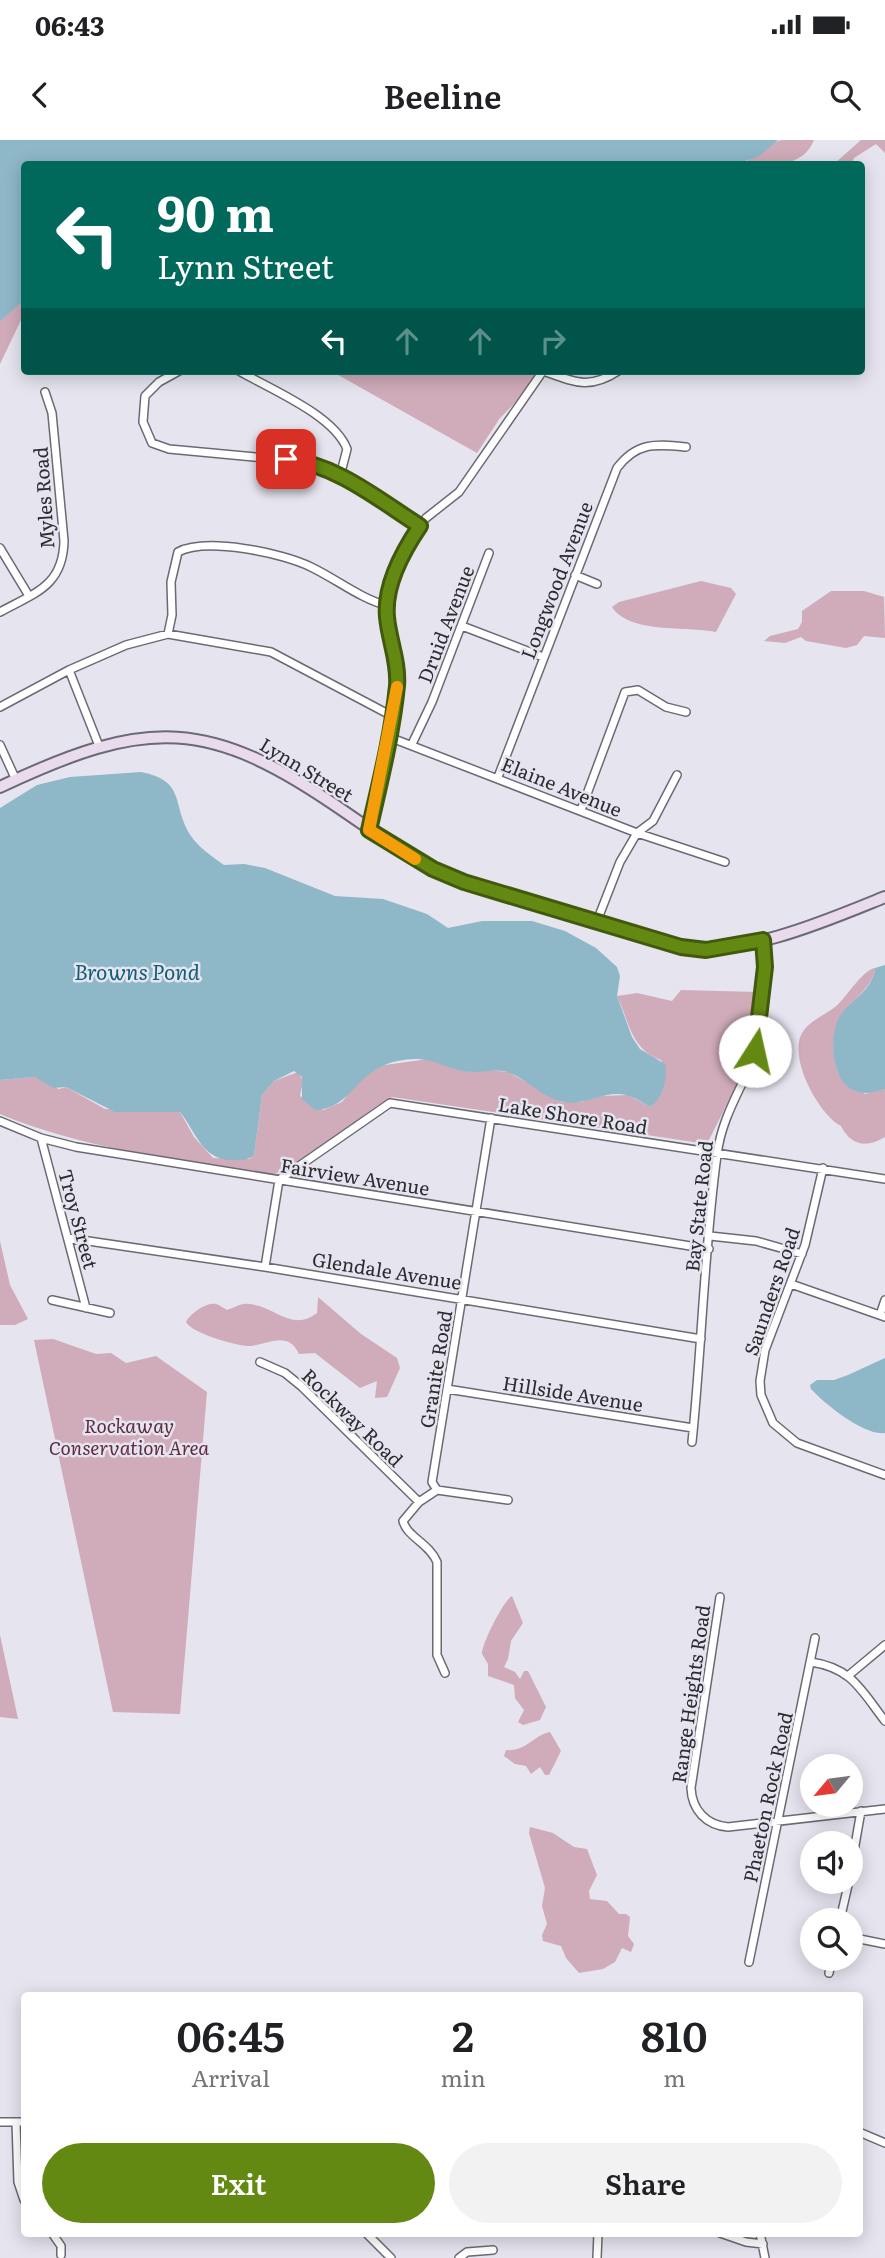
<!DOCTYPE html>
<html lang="en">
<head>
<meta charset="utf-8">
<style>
  :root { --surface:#fff; --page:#f2f2f2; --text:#202124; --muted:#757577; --accent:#638912 }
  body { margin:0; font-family:Literata,serif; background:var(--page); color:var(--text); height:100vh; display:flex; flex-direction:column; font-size:26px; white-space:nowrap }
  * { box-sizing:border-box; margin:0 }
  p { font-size:23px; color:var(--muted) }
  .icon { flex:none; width:38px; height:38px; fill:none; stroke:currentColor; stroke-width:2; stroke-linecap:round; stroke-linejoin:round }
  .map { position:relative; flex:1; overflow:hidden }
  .side { position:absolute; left:21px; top:1852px; width:842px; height:245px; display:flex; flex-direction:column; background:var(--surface); border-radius:7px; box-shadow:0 4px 18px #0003 }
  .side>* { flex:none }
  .top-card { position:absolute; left:21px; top:21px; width:844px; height:214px; border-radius:7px; box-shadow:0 4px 18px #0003; background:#00695c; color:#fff; overflow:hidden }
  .needle { width:46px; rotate:241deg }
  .fabs { position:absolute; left:800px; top:1614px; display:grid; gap:14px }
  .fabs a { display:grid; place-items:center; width:63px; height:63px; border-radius:50%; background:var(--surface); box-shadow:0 4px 18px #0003; font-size:35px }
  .pin { position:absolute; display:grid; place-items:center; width:60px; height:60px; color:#fff; margin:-30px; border-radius:14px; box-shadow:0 4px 10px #0006 }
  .me { position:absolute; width:77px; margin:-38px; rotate:10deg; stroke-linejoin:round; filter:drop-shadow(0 0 5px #0008) }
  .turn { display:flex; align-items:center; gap:24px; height:147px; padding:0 21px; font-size:32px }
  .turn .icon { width:91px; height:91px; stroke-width:2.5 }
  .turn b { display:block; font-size:49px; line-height:60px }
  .lanes { display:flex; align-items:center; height:66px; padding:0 21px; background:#0003; justify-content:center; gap:35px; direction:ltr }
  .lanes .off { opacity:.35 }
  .eta { display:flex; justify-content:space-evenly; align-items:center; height:119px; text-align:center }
  .eta b { font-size:42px; font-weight:600; line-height:49px }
  .cta { display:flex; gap:14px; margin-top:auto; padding:14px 21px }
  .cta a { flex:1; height:80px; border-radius:42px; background:var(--accent); color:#fff; font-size:28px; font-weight:600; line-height:80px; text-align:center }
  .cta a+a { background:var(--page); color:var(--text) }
  .status { display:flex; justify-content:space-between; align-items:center; height:49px; padding:0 35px; background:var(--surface); direction:ltr }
  .status svg { height:19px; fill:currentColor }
  header { display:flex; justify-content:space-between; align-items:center; height:91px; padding:0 21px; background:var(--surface); font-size:32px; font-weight:600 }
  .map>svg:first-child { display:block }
  .green { fill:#d0abb9 }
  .water { fill:#8eb7c8 }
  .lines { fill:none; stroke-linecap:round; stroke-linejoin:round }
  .street-casing { stroke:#6b6a74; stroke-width:10 }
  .secondary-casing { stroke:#6b6a74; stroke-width:14 }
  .street { stroke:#fff; stroke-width:7 }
  .secondary { stroke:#e9daec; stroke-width:10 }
  .route-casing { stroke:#40590c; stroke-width:18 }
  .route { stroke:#638912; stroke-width:12 }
  .slow { stroke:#f59e0b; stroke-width:12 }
  .labels { text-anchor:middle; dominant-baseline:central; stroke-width:5; stroke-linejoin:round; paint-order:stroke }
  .street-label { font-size:19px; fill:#2c2b2f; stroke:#e5e4ef }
  .park-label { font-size:19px; font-style:italic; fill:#5f2b42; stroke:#e5e4ef }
  .water-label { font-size:21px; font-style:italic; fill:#0e5e77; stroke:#e5e4ef }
</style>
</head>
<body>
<div class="status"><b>06:43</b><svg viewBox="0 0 49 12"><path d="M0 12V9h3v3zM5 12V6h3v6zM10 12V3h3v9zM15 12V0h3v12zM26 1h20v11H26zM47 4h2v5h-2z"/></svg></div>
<header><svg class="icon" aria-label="back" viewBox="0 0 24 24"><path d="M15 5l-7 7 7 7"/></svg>Beeline<svg class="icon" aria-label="search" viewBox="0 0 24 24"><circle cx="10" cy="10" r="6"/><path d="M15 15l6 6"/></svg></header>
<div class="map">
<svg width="885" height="2118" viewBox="0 0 885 2118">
  <rect width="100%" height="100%" fill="#e5e4ef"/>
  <path class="green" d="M782,0H814C801,32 763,24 734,24C755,23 763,4 782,0Z
    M861,0H885V13L876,4L854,18L851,24H834Z
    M24,153V181L21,180L0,224V170Z
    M331,231H540L535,243L500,278L477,313Z
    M701,441L731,448L736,454L716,492C687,486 629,494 612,467L619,462Z
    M831,451H864L884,457L885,498L864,496L857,505L846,508L806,501L801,497L785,503L764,501L770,496L798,489L802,482V471Z
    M875,828C872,850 852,858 841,876C831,891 832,919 839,935L865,954L885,949V997C867,1008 851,1006 841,986C819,975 785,914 804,890C814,877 832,873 842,860C850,851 864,830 875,828Z
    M681,850L757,852L746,926L707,1004L392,957C351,978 317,1025 270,1035C179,1019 86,1010 0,974V940L34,937L59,949L66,947L105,969L180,972L194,997L213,1018L249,1019L254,1015L262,955L274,941L298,932L303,941L300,956L323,970L342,962L357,942L378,926L428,919L470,932L489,930L508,932L562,962H581L601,956L628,955L650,967C665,952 668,940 661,920C631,910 629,881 617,856L637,853L672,861Z
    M0,1101L10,1145L28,1179L15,1185H0Z
    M318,1157L361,1194L397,1218L400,1228L387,1257L375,1258L377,1241L360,1248L315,1213L299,1214C289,1191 270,1203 251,1206C239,1207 191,1193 186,1182C190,1174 206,1162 216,1164C220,1165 223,1168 227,1170C234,1168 241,1163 248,1164C274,1165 292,1193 317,1173Z
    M53,1199L96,1214L111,1213L126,1223L156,1216L207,1252L180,1574L113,1572L34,1200Z
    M512,1456L523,1483L511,1501L508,1519L504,1527L515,1532L520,1539L524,1531H528L546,1567L540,1580L523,1585L518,1582L524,1570L515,1558L514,1545L488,1536V1524L482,1514C482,1503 504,1460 512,1456Z
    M0,1495L18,1579L0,1577Z
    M550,1592L561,1611L549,1635H545L540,1627L531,1634L526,1626L515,1624L504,1616L506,1610C526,1612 532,1596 550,1592Z
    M530,1687L553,1693L574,1707L587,1709L597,1735L589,1751L590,1759L607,1761L619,1774H626L630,1777L628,1796L634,1804L631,1812L622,1808L615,1822L603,1829L579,1833L566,1818L561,1806L543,1801L542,1795L547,1784L542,1766L545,1748L529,1693Z"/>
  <path class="water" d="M0,0H778L759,16L737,24H24V160L0,181Z
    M141,632C187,641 171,665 191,696C198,707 213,717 224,725L244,724L265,728L335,756L383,759L427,774L448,788L482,781H532L565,791L596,808L617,827L620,836L617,856L632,897L640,909L665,924C668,939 663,958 650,967C643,963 634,957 626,955C605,950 586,966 564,962C543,958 530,942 512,934C497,927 486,933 471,932C439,929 432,912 393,922C355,932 351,969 315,970L302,959V937L294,931L274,941L262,955L254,1015C247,1021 240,1020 232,1020C202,1020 196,992 180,972H115L66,947L54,948L34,937L0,940V668L37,645L70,637Z
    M885,825V949C874,953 864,955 853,950C832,941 829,899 838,880C847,860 872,854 875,828Z
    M885,1218V1293C864,1296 825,1264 811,1249L810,1245L817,1240H834L848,1235Z"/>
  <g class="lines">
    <defs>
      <path id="street" d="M179,231L159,242L145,256L143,282L152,303L169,309L308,322L340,336L420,386
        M239,231C270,249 334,275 347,309L340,336
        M0,408L29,456
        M575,435L597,444
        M0,472C35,453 63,446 64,401L52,273L45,252
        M462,486L543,517
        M168,494L172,475L171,442L178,412C206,397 283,413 311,427C338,440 359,458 388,466
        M69,530L99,606
        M0,567L69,530L126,505L168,494L271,512L392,576
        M389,597L637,693L725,722
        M412,604L432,562L489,413
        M0,605L16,640
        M498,637L617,328C637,302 655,304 686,307
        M581,670L625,552L638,550L666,567L686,572
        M370,690L397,542L388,466L390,448L405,408L426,378L459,352L543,231C574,242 589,250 618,231
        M597,781L620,722L637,693L653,681L677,635
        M0,981L41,998L76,1007L709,1109
        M41,998L86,1168
        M823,1028L805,1105L765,1210L760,1241L761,1255L773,1283L797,1303L885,1335
        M710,1096L756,1101L802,1114
        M68,1098L265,1127L701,1199
        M265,1127L279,1040L390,963L885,1039
        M791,1144L885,1177
        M52,1160L110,1173
        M880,1175L885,1160
        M260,1222L285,1233L301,1246L419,1362
        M447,1249L693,1288
        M692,1302C702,1206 704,1110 717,1015C721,983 735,959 748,931C764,897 769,836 763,800
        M437,1350L508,1360
        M720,1457L691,1648C692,1670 706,1685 728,1687L885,1669
        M811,1522C852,1528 861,1550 885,1581
        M445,1533L437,1515V1422C429,1403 407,1397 403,1381L419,1362L437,1350L432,1342L491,978
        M849,1535L885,1505
        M850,1734L861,1671
        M840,1780L849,1741
        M850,1797L885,1804
        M749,1822L815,1498
        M829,1833L832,1818
        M0,1982H24
        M16,1982L18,2042L24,2060
        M859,1992L885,2003
        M52,2093L61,2106V2115
        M366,2093L391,2118
        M720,2093L746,2102L763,2104
        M760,2093L765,2118
        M459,2118L467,2112L493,2110
        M597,2118L598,2093"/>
      <path id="secondary" d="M0,647C148,577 209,577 345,672C384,699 420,724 464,742L681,807C749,815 823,782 885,757"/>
    </defs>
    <use href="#street" class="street-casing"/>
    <use href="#secondary" class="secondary-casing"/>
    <use href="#street" class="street"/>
    <use href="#secondary" class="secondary"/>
  </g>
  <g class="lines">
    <defs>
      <path id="route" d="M286,319C336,324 379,360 420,386C403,411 384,445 387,477C389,500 399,522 397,546C392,595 380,642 369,690L433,729L464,742L681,807L706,810L763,800L765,827L755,911"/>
    </defs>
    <use href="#route" class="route-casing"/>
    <use href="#route" class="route"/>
    <path class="slow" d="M397,547L369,690L415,719"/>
  </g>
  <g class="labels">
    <g class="street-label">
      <text transform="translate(43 358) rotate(-94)">Myles Road</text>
      <text transform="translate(556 440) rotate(-69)">Longwood Avenue</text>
      <text transform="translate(445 484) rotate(-69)">Druid Avenue</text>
      <text transform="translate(307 629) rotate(31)">Lynn Street</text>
      <text transform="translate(562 646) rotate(22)">Elaine Avenue</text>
      <text transform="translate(573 975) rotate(9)">Lake Shore Road</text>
      <text transform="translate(355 1036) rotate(9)">Fairview Avenue</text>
      <text transform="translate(698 1066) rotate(-84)">Bay State Road</text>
      <text transform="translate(79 1079) rotate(75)">Troy Street</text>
      <text transform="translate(387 1130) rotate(9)">Glendale Avenue</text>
      <text transform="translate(771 1151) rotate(-71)">Saunders Road</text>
      <text transform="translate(435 1229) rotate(-81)">Granite Road</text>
      <text transform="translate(573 1253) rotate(9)">Hillside Avenue</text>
      <text transform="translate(353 1277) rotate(44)">Rockway Road</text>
      <text transform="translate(690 1554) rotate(-82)">Range Heights Road</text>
      <text transform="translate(767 1657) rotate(-78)">Phaeton Rock Road</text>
    </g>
    <g class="park-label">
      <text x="129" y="1285">Rockaway<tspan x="129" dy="22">Conservation Area</tspan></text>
    </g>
    <g class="water-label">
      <text x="137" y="830">Browns Pond</text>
    </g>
  </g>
</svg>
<div class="fabs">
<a><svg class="needle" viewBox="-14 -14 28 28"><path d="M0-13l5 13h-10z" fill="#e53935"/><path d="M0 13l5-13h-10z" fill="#757577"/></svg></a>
<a><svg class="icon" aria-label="sound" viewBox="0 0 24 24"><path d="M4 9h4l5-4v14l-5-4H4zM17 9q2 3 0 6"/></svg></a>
<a><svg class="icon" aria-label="search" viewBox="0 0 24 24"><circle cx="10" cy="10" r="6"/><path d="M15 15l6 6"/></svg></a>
</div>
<div class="pin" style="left:286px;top:319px;background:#d93025"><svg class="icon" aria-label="arrive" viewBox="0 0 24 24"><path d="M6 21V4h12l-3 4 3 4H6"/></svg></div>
<svg class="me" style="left:755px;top:911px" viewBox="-20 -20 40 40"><circle r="19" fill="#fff"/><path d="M0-13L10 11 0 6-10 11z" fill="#638912"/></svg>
<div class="top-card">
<div class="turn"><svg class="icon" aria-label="left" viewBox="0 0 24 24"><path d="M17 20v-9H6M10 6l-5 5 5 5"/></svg><div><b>90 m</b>Lynn Street</div></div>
<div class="lanes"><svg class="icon" aria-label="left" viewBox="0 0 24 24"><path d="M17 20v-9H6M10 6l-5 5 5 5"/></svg><svg class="icon off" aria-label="ahead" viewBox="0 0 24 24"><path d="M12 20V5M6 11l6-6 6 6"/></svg><svg class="icon off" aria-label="ahead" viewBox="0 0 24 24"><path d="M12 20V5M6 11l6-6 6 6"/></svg><svg class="icon off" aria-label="right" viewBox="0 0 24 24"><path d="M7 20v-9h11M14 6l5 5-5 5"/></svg></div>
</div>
<section class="side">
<div class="eta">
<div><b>06:45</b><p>Arrival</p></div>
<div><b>2</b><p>min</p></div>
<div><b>810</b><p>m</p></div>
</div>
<div class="cta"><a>Exit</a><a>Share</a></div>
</section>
</div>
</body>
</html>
